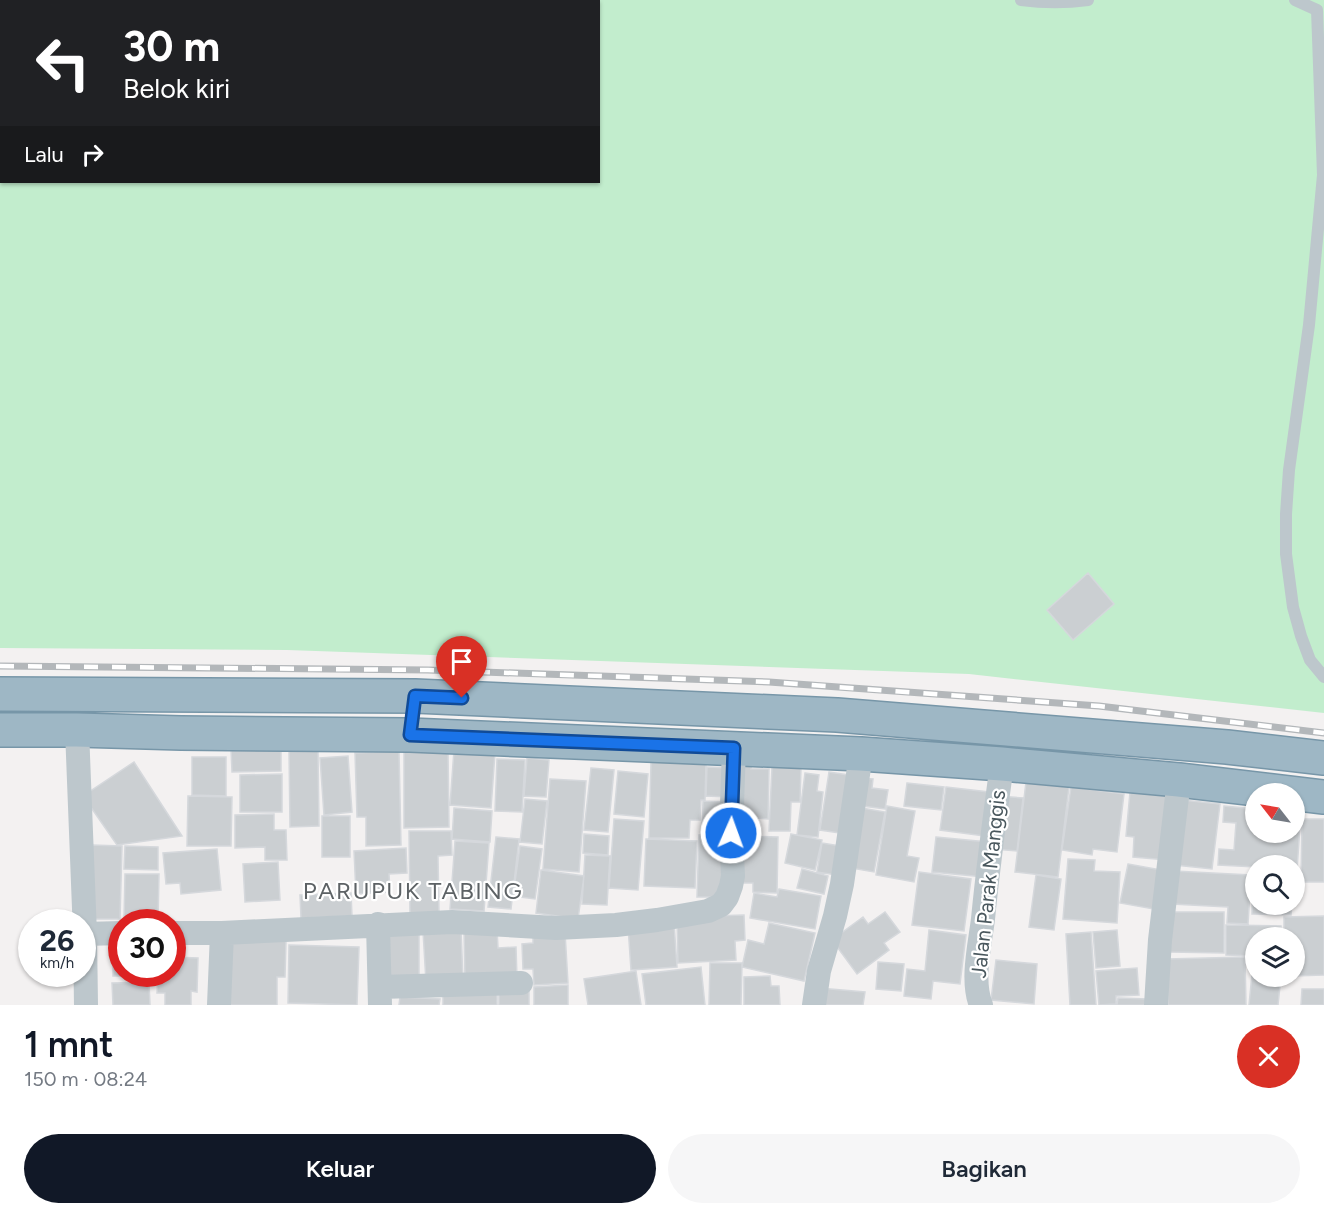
<!DOCTYPE html>
<html lang="id">
<head>
<meta charset="utf-8">
<style>
  :root { --surface:#fff; --page:#f6f6f7; --text:#1f2937; --muted:#747a83; --accent:#111827 }
  body { margin:0; font-family:Figtree,sans-serif; background:var(--page); color:var(--text); height:100vh; display:flex; flex-direction:column; font-size:22px; white-space:nowrap }
  * { box-sizing:border-box; margin:0 }
  p { font-size:20px; color:var(--muted) }
  .icon { flex:none; width:33px; height:33px; fill:none; stroke:currentColor; stroke-width:2; stroke-linecap:round; stroke-linejoin:round }
  .map { position:relative; height:1005px; overflow:hidden }
  .side { display:flex; flex-direction:column; background:var(--surface); flex:1 }
  .side>* { flex:none }
  .banner { position:absolute; left:0px; top:0px; width:600px; height:183px; box-shadow:0 2px 4px #0004; background:#202124; color:#fff; overflow:hidden }
  .needle { width:39px; rotate:301deg }
  .controls { position:absolute; left:1245px; top:783px; display:grid; gap:12px }
  .controls a { display:grid; place-items:center; width:60px; height:60px; border-radius:50%; background:var(--surface); box-shadow:0 2px 4px #0004; font-size:30px }
  .speed { position:absolute; left:18px; top:909px; display:flex; gap:12px; font-size:30px; font-weight:700; text-align:center }
  .speed>* { display:grid; place-content:center; width:78px; height:78px; border-radius:50%; background:var(--surface); box-shadow:0 2px 4px #0004; line-height:1 }
  .speed small { font-size:15px; font-weight:400 }
  .speed .limit { border:9px solid #d22; background:#fff; color:#111 }
  .pin { position:absolute; display:grid; place-items:center; width:51px; height:51px; color:#fff; margin:-62px -26px; border-radius:50% 50% 50% 0; rotate:-45deg; box-shadow:0 0 6px #0007 }
  .pin .icon { rotate:45deg }
  .me { position:absolute; width:66px; margin:-33px; rotate:2deg; stroke-linejoin:round; filter:drop-shadow(0 0 4px #0008) }
  .turn { display:flex; align-items:center; gap:21px; height:126px; padding:0 24px; font-size:27px }
  .turn .icon { width:78px; height:78px; stroke-width:2.5 }
  .turn b { display:block; font-size:42px; line-height:51px }
  .then { display:flex; align-items:center; height:57px; padding:0 24px; background:#0003; gap:12px; font-size:22px }
  .round { display:grid; place-items:center; flex:none; width:63px; height:63px; border-radius:32px; background:var(--page) }
  .headline { display:flex; align-items:center; justify-content:space-between; height:102px; padding:0 24px }
  h1 { font-size:36px; font-weight:600; line-height:45px; color:var(--accent) }
  .action { display:flex; gap:12px; margin-top:auto; padding:12px 24px }
  .action a { flex:1; height:69px; border-radius:36px; background:var(--accent); color:#fff; font-size:24px; font-weight:600; line-height:69px; text-align:center }
  .action a+a { background:var(--page); color:var(--text) }
  .map>svg:first-child { display:block }
  .green { fill:#c2edcd }
  .building { fill:#cbcfd2; stroke:#d5d8dc; stroke-width:1.5 }
  .lines { fill:none; stroke-linecap:round; stroke-linejoin:round }
  .trunk-casing { stroke:#7796a8; stroke-width:36 }
  .service { stroke:#bdc7cc; stroke-width:12 }
  .minor { stroke:#bdc7cc; stroke-width:24 }
  .trunk { stroke:#9eb7c5; stroke-width:33 }
  .rail-casing { stroke:#b3b7ba; stroke-width:7 }
  .rail { stroke:#fff; stroke-width:4.5; stroke-dasharray:14; stroke-linecap:butt }
  .route-casing { stroke:#114b97; stroke-width:15 }
  .route { stroke:#1a73e8; stroke-width:10 }
  .labels { text-anchor:middle; dominant-baseline:central; stroke-width:4.5; stroke-linejoin:round; paint-order:stroke }
  .street-label { font-size:21px; fill:#49575d; stroke:#fff }
  .quarter-label { font-size:24px; letter-spacing:1.5px; fill:#5d6265; stroke:#fff }
</style>
</head>
<body>
<div class="map">
<svg width="1324" height="1005" viewBox="0 0 1324 1005">
  <rect width="100%" height="100%" fill="#f3f1f1"/>
  <path class="green" d="M242,0H1324V713L969,674L287,650L0,648V147H2V182H598V2H242Z"/>
  <path class="building" d="M1088,573L1114,604L1073,640L1047,610Z
    M281,748V771L232,772L231,749Z
    M448,750L449,827L404,828V751Z
    M454,750L495,753L491,808L450,805Z
    M289,751H318L319,826L290,827Z
    M399,751L401,845L366,846V817H357L355,753Z
    M348,756L352,812L324,815L320,758Z
    M192,757H226V796L192,795Z
    M527,758L549,760L546,797L524,796Z
    M735,758L752,759L751,769H769L768,819L757,818L756,831L733,830Z
    M497,759L525,760L522,812L495,811Z
    M134,762L182,836L117,845L83,796Z
    M651,762L706,763L705,800H701L700,820H690L689,838H649Z
    M707,767L730,768L729,797L706,796Z
    M772,767H801L800,802H791L790,831H769Z
    M591,768L614,770L608,832L584,830Z
    M618,771L648,774L644,817L614,814Z
    M829,772L855,776L846,834L820,830Z
    M805,773L819,775L817,791L823,792L818,837L797,835Z
    M282,774V812H240V775Z
    M859,778L873,779L872,788L888,790L885,809L855,805Z
    M550,779L586,781L579,872L543,869Z
    M1026,782L1069,787L1058,877L1015,872Z
    M907,783L944,787L941,810L904,806Z
    M946,787L989,792L984,836L940,830Z
    M1071,787L1124,794L1117,852L1093,849L1092,855L1062,850Z
    M1130,792L1173,796L1167,860L1133,857L1134,837L1126,836Z
    M188,796L232,797L231,846H187Z
    M999,796L1023,798L1017,851L994,849Z
    M525,799L547,801L542,844L520,842Z
    M1182,800L1220,804L1212,869L1175,865Z
    M703,801L729,802L728,835L702,834Z
    M887,806L915,811L907,856L919,858L914,882L876,875Z
    M1224,806L1256,809V832H1294V812H1301L1297,870H1294V866H1256V867L1218,865L1219,849L1234,850L1236,823L1223,822Z
    M856,807L885,812L874,872L845,867Z
    M454,808L492,811L490,842L452,839Z
    M274,814V830H286L287,860H265V847L235,848V815Z
    M322,816H350V857H322Z
    M614,819L644,821L638,890L609,888Z
    M1302,819H1324V882H1301Z
    M409,831H451L452,855L438,856L439,913H410Z
    M584,834L609,836L608,855L583,853Z
    M791,834L822,840L815,870L785,863Z
    M699,835L731,836L726,897H697Z
    M737,836L778,837L777,893L753,892V883H736Z
    M496,837L519,839L511,909L488,907Z
    M936,837L988,842L984,877L932,872Z
    M646,839L697,841L695,888L644,886Z
    M455,841L489,843L484,911L450,909Z
    M822,843L841,846L836,875L817,872Z
    M91,845L122,846L120,919H89Z
    M125,846L158,847V870L124,869Z
    M520,846L542,849L535,899L513,896Z
    M406,848L407,873L389,874L390,892L356,894L354,851Z
    M217,849L221,890L181,894L180,883L166,884L163,853Z
    M585,855L610,856L607,905L582,904Z
    M1068,859L1095,860L1094,871L1120,872L1117,923L1063,919Z
    M278,862L280,900L245,902L243,864Z
    M1128,864L1167,871L1159,910L1120,903Z
    M802,869L828,876L824,894L797,888Z
    M541,870L584,876L578,919L536,913Z
    M1174,871L1251,875L1248,924L1227,923L1228,907L1172,904Z
    M1253,871H1256V904H1292L1291,915L1252,914Z
    M919,872L971,879L964,931L912,925Z
    M125,874H159L158,921L124,920Z
    M1036,875L1061,879L1054,930L1029,927Z
    M779,889L821,896L815,929L750,918L754,893L777,897Z
    M351,893L352,916L301,918L300,895Z
    M885,912L900,932L884,943L889,950L857,974L832,940L863,917L868,924Z
    M1171,912H1224V953L1170,952Z
    M744,915L745,940L735,941L736,960L678,963L677,917Z
    M1324,916V975L1294,976V938H1284V917Z
    M674,923L677,967L631,970L628,926Z
    M769,923L815,933L804,981L742,967L748,940L764,944Z
    M1226,925L1281,926V938H1256V956L1226,955Z
    M384,929H419V980H384Z
    M497,929L498,948L516,947L517,978L465,980L464,930Z
    M461,930L463,980L426,982L423,931Z
    M929,930L966,935L960,984L933,981L931,999L904,996L907,969L925,971Z
    M1117,930L1120,966L1096,968L1093,932Z
    M565,932L568,983L534,985L533,969H523L522,944L533,943V934Z
    M1091,932L1096,1005H1070L1066,934Z
    M225,941H286L285,977H277V1005H224Z
    M113,945H122V974H148V976H113Z
    M289,945L359,947L357,1005L288,1003Z
    M172,957L198,958L197,992L191,991V1005H165V993H157L158,974H172Z
    M1245,957L1246,1005H1168L1167,959Z
    M996,960L1037,964L1034,1004L991,1000Z
    M878,962L904,964L901,991L876,989Z
    M710,963H742L741,1005H709Z
    M1253,964H1256V976H1281L1278,1005H1249Z
    M701,967L705,1005H646L642,974Z
    M1137,968L1139,995L1116,996V1004L1099,1005L1096,971Z
    M636,971L641,1005H588L584,979Z
    M770,976L771,986H779L780,1005H744V977Z
    M149,982L150,1005H113L112,983Z
    M499,985H529V1005H499Z
    M568,985V1005H534V987Z
    M819,988L865,992L863,1005H817Z
    M1302,989H1324V1005H1301Z
    M497,993V1005H443V994Z
    M400,997L440,999L439,1005H399Z
    M1118,998L1147,999L1146,1005H1117Z"/>
  <g class="lines">
    <defs>
      <path id="trunk" d="M0,694L415,696L837,715L1227,747L1324,758
        M0,730H77L181,733L410,735L861,754L1002,764L1179,780L1324,797"/>
    </defs>
    <use href="#trunk" class="trunk-casing"/>
    <path class="service" d="M1021,0C1044,3 1066,3 1088,0
      M1295,0L1317,10L1323,175L1309,325L1289,470L1286,514V554L1293,607L1301,636L1310,660L1324,677"/>
    <path class="minor" d="M77,730L85,934L86,1005
      M378,924L380,1005
      M172,933H222L452,922L556,928L616,925L657,920L708,911L721,905L727,897L731,886L733,876L731,833L734,748
      M85,934L122,933
      M380,987L521,983
      M219,1005L222,933
      M814,1005L819,971L835,916L842,884L861,754
      M981,1005C971,981 980,944 983,919C988,867 995,815 1002,764
      M1156,1005L1160,940L1179,780"/>
    <use href="#trunk" class="trunk"/>
    <defs>
      <path id="rail" d="M0,666L428,670L769,682L1099,706L1324,733"/>
    </defs>
    <use href="#rail" class="rail-casing"/>
    <use href="#rail" class="rail"/>
  </g>
  <g class="lines">
    <defs>
      <path id="route" d="M462,698L415,696L410,735L734,748L731,833"/>
    </defs>
    <use href="#route" class="route-casing"/>
    <use href="#route" class="route"/>
  </g>
  <g class="labels">
    <g class="street-label">
      <text transform="translate(988 884) rotate(-84)">Jalan Parak Manggis</text>
    </g>
    <g class="quarter-label">
      <text x="413" y="890">PARUPUK TABING</text>
    </g>
  </g>
</svg>
<div class="controls">
<a><svg class="needle" viewBox="-14 -14 28 28"><path d="M0-13l5 13h-10z" fill="#e53935"/><path d="M0 13l5-13h-10z" fill="#747a83"/></svg></a>
<a><svg class="icon" aria-label="search" viewBox="0 0 24 24"><circle cx="10" cy="10" r="6"/><path d="M15 15l6 6"/></svg></a>
<a><svg class="icon" aria-label="layers" viewBox="0 0 24 24"><path d="M12 4l9 5-9 5-9-5zM3 14l9 5 9-5"/></svg></a>
</div>
<div class="speed"><div>26<small>km/h</small></div><div class="limit">30</div></div>
<div class="pin" style="left:462px;top:698px;background:#d93025"><svg class="icon" aria-label="arrive" viewBox="0 0 24 24"><path d="M6 21V4h12l-3 4 3 4H6"/></svg></div>
<svg class="me" style="left:731px;top:833px" viewBox="-20 -20 40 40"><circle r="17" fill="#1a73e8" stroke="#fff" stroke-width="3"/><path d="M0-11L8 9 0 5-8 9z" fill="#fff"/></svg>
<div class="banner">
<div class="turn"><svg class="icon" aria-label="left" viewBox="0 0 24 24"><path d="M17 20v-9H6M10 6l-5 5 5 5"/></svg><div><b>30 m</b>Belok kiri</div></div>
<div class="then">Lalu<svg class="icon" aria-label="right" viewBox="0 0 24 24"><path d="M7 20v-9h11M14 6l5 5-5 5"/></svg></div>
</div>
</div>
<section class="side">
<div class="headline"><div><h1>1 mnt</h1><p>150 m · 08:24</p></div><a class="round" style="background:#d93025;color:#fff"><svg class="icon" aria-label="close" viewBox="0 0 24 24"><path d="M6 6l12 12M18 6L6 18"/></svg></a></div>
<div class="action"><a>Keluar</a><a>Bagikan</a></div>
</section>
</body>
</html>
